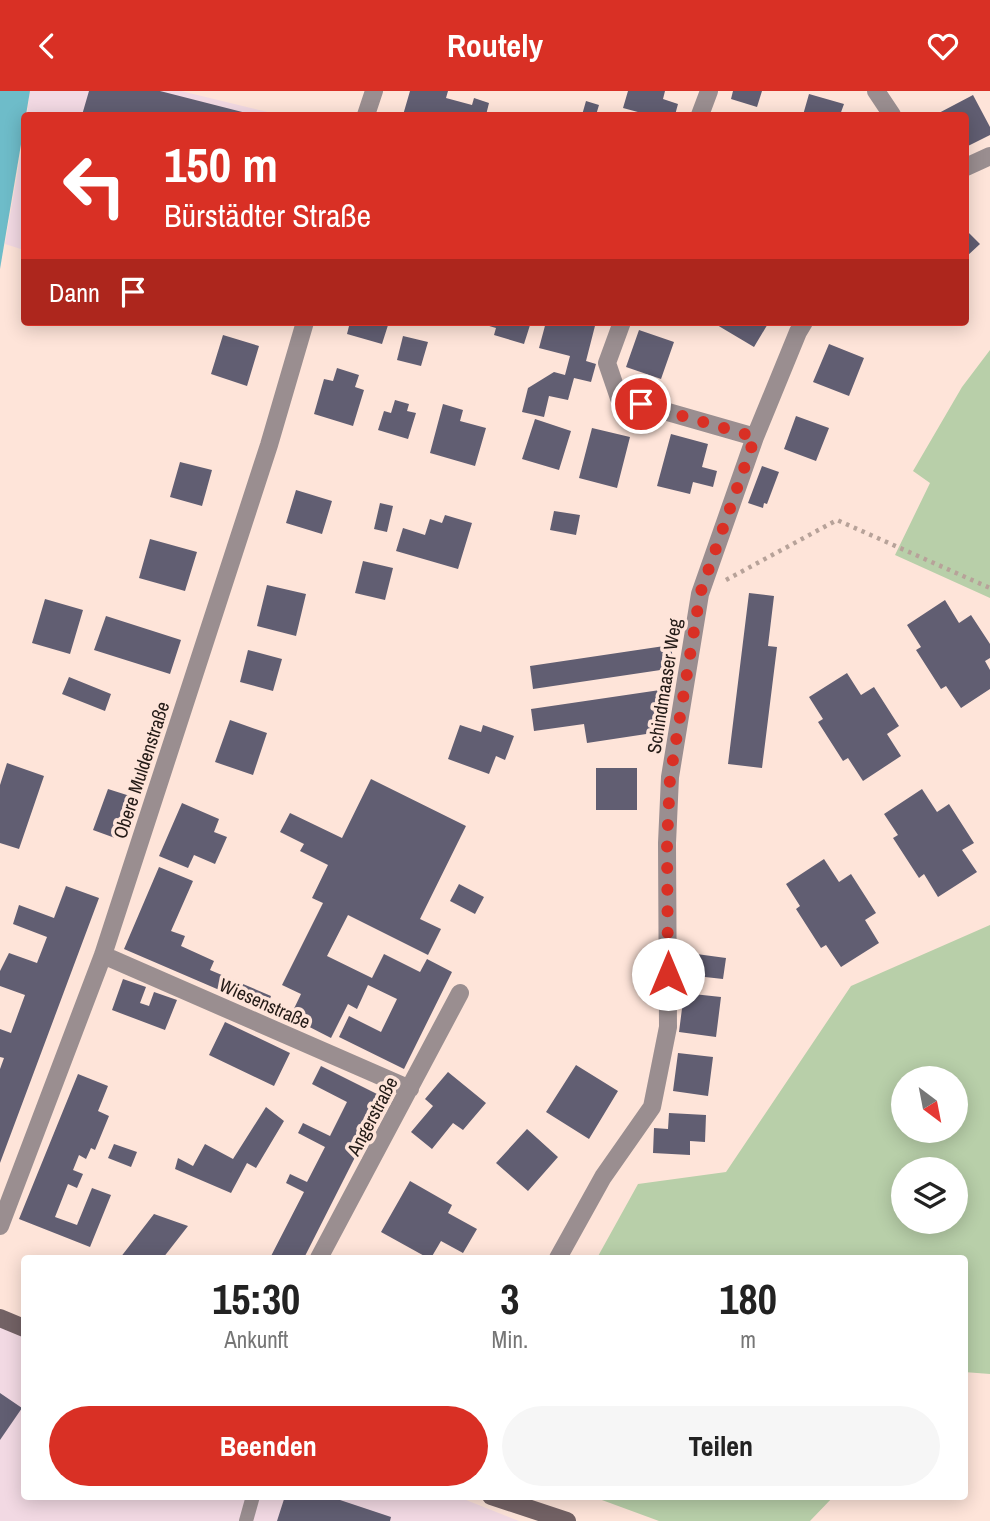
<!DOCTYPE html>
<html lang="de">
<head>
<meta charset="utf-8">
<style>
  :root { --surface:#fff; --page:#f6f6f6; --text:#222; --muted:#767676; --accent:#d93025 }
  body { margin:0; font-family:"Archivo Narrow",sans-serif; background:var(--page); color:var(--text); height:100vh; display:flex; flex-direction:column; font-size:26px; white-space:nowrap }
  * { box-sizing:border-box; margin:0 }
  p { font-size:23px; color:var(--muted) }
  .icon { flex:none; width:38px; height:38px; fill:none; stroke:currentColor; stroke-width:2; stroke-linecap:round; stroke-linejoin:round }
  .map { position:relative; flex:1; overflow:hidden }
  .panel { position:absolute; left:21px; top:1164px; width:947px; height:245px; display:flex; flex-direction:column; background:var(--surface); border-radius:7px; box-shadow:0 4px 18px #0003 }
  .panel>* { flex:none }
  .hud { position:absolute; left:21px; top:21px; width:948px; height:214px; border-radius:7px; box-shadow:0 4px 18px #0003; background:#d93025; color:#fff; overflow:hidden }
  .needle { width:46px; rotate:148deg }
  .tools { position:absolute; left:891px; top:975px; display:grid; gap:14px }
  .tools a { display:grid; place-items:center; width:77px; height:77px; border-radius:50%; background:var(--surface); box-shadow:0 4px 18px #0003; font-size:35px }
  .pin { position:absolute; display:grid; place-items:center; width:60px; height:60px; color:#fff; margin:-30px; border:4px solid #fff; border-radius:50%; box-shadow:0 2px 7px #0007 }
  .me { position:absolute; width:77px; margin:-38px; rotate:0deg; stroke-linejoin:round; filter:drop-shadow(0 0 5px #0008) }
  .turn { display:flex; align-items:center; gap:24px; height:147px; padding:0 28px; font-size:32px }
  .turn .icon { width:91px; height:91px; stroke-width:2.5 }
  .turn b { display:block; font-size:49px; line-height:60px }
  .then { display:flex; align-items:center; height:66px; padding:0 28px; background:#0003; gap:14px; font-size:26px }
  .eta { display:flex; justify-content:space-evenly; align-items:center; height:119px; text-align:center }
  .eta b { font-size:42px; font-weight:700; line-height:49px }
  .primary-button { display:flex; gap:14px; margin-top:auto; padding:14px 28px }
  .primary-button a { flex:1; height:80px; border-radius:42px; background:var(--accent); color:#fff; font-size:28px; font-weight:700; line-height:80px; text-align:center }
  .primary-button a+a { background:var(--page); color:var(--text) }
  header { display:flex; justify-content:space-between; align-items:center; height:91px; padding:0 28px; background:var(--accent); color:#fff; font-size:32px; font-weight:700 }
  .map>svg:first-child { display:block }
  .industrial { fill:#f2d9e3 }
  .green { fill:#b8cfa9; fill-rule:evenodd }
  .water { fill:#6ebcc9 }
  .building { fill:#615e72 }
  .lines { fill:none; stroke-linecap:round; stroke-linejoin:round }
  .path { stroke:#b7a299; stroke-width:4.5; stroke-dasharray:3.5 5; stroke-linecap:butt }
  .lane { stroke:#9a8e90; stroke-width:14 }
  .street { stroke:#9a8e90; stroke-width:18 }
  .secondary { stroke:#736265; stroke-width:18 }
  .route { stroke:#d93025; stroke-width:12; stroke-dasharray:0 21.6 }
  .labels { text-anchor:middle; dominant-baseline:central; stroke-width:7; stroke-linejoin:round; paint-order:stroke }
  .street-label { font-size:19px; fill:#231a16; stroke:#fee4d9 }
</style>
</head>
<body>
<header><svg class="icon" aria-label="back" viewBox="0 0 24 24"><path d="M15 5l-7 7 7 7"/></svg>Routely<svg class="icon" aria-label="heart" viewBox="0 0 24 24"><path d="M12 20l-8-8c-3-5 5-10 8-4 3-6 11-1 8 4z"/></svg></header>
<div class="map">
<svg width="990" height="1430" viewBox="0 0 990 1430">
  <rect width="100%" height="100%" fill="#fee4d9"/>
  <path class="industrial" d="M30,0H181L280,24H27Z
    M24,44V159L5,153Z
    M0,1227L24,1237V1405H456L519,1430H0Z"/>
  <path class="green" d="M990,259V507L895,464L930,392L913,380L962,296Z
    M990,834V1283L964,1281V1167H597L638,1093L726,1081L851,895ZM956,987V1040H903V987ZM903,1078H956V1130H903Z
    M591,1405H834L810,1430H659Z"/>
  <path class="water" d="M0,0H30L0,178Z"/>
  <path class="building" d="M89,0H160L254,24H82Z
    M410,0H448L446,7L472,14L474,7L489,12L486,24H403Z
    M628,0H665L663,8L678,13L675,24H649L623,17Z
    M733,0H762L757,16L731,8Z
    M809,3L844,13L840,24H803Z
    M973,4L990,36V44L966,56V24H935Z
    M586,10L599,14L596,24H582Z
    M966,139L980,153L966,166Z
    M350,231H389L382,253L347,243Z
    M531,231L524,253L494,244L496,237L479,232Z
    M546,231H596L586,270L596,273L591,291L574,287L568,309L549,305L544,326L522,321L528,297L554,281L565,284L570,265L539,257Z
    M719,231H769L754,256L717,234Z
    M639,239L674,251L661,288L626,276Z
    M223,244L259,255L247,295L211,283Z
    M403,245L428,251L421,275L397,269Z
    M829,253L864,267L849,305L813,291Z
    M337,277L359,284L355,296L364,299L353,335L314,323L324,288L333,290Z
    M395,309L409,313L407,320L416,322L408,348L378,339L384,320L391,322Z
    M443,313L463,319L460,330L486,337L475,375L430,362Z
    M796,325L829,337L816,370L784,358Z
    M535,328L571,340L559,379L522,368Z
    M592,337L630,346L617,397L579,387Z
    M671,343L708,353L702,376L717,380L713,396L693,391L690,403L657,395Z
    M180,371L212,379L202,415L170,406Z
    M762,375L779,381L767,413L764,412L763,417L748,412Z
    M296,399L332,410L322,443L286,432Z
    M380,412L393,415L387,441L374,438Z
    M554,420L580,424L576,444L550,439Z
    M445,424L472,432L458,478L396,460L403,437L425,444L430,428L442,432Z
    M150,448L197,461L185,500L139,487Z
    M363,470L393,477L385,509L355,502Z
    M267,494L306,503L296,545L257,535Z
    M749,502L774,505L768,555L777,556L762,677L728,673Z
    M45,508L83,519L70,563L32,552Z
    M945,509L959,532L971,524L990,553V567L985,570L990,579V598L961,617L946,595L941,598L916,559L921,556L907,534Z
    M106,525L181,549L170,583L94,559Z
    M671,554L674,577L533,598L530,575Z
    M248,559L282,568L273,600L240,591Z
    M847,582L861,604L874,596L899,635L887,643L901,665L863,690L848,667L843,670L818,631L823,628L809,606Z
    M69,586L111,603L105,620L62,603Z
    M660,599L666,640L587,652L584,633L534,640L531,618Z
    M230,629L267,642L253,684L215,671Z
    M460,634L481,641L483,634L514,645L505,669L496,665L489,683L448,668Z
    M7,672L44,685L19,758L0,752V694Z
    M596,677H637V719H596Z
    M371,688L466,735L420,828L441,838L428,864L348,824L327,865L372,887L384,863L420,881L427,868L452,881L404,978L339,946L349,925L381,941L397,908L368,894L357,918L348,913L331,947L290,926L301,903L282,894L323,812L312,807L328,774L300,760L304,753L280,741L290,722L342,747Z
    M108,698L130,705L115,747L93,739Z
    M922,698L937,721L949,713L974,752L962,759L977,781L938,806L924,783L919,787L893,747L898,744L884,723Z
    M182,712L219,728L214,741L227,746L215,773L194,764L188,777L159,765Z
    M824,768L839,791L851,783L876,822L865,829L879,852L841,876L826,854L821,857L796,818L800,815L786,793Z
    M159,776L193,790L171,840L185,845L181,855L214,870L210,879L271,905L266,919L124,858Z
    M459,793L484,806L475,823L450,810Z
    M66,795L99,807L0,1072V978L4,967L0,966V938L11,942L25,904L0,895V880L9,862L37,872L47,846L13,833L19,814L54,827Z
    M689,862L726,867L723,888L687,884Z
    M123,888L146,896L140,912L149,915L154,901L177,909L165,939L112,919Z
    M684,902L721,906L716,946L679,941Z
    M225,931L290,962L274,995L209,964Z
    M678,962L713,966L708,1005L673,1000Z
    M576,974L618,1000L589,1048L546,1021Z
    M321,975L385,1007L304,1167H270L304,1101L286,1092L290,1083L307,1091L325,1056L298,1042L303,1032L330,1045L347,1011L312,993Z
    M448,981L486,1012L463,1039L453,1032L432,1058L411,1041L433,1015L425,1008Z
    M78,983L108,995L98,1020L109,1025L95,1059L91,1057L86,1068L79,1064L73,1079L83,1083L77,1097L68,1093L55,1126L77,1134L92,1097L111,1104L90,1156L19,1128Z
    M266,1016L284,1030L256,1077L247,1072L231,1102L175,1078L178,1067L193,1075L205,1053L233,1068Z
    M669,1022L706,1024L705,1051L690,1050V1064L653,1062L654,1037L668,1038Z
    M527,1038L558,1066L528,1100L496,1072Z
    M114,1053L137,1061L131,1076L108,1067Z
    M410,1090L452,1114L448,1122L477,1138L463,1162L441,1150L431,1167H428L381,1141Z
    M154,1123L188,1135L163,1167H120Z
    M0,1302L22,1317L0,1349Z
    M285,1405H328L391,1426L390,1430H277Z"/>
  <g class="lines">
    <path class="path" d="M726,489L837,429L990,497"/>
    <path class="lane" d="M246,1430L253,1405"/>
    <path class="street" d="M876,0L892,24
      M366,24L374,0
      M700,24L709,0
      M966,76L990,65
      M622,231L607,272L619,307L755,346
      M103,864L410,998
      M0,1135L103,864L269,354L305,231
      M319,1167L460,902
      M558,1167L603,1086L652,1016L668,936L667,752L670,686L700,503L755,346L798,241L804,231"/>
    <path class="secondary" d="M0,1227L24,1237
      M491,1405L567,1430"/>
  </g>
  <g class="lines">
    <path class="route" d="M641,313L755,346L700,503L670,687L667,752L668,883"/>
  </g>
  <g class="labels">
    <g class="street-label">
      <text transform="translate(664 595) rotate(-81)">Schindmaaser Weg</text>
      <text transform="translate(141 679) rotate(-72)">Obere Muldenstraße</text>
      <text transform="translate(265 912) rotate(24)">Wiesenstraße</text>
      <text transform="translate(372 1025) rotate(-62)">Angerstraße</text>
    </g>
  </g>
</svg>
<div class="tools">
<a><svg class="needle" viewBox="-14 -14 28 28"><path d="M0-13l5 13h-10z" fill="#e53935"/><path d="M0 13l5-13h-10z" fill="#767676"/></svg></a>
<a><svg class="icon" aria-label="layers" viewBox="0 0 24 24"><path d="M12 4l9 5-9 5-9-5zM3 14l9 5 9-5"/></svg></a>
</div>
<div class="pin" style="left:641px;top:313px;background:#d93025"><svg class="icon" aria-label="arrive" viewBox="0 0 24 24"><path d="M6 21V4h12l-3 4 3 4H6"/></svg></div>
<svg class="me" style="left:668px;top:883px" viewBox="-20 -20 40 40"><circle r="19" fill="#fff"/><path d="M0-13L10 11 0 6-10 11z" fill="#d93025"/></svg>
<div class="hud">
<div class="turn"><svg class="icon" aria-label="left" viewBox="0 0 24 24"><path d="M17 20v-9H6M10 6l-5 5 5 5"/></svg><div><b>150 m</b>Bürstädter Straße</div></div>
<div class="then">Dann<svg class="icon" aria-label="arrive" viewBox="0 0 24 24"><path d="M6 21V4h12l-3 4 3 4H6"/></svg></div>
</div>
<section class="panel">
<div class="eta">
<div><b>15:30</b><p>Ankunft</p></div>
<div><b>3</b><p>Min.</p></div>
<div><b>180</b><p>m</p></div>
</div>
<div class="primary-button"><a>Beenden</a><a>Teilen</a></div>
</section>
</div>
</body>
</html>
